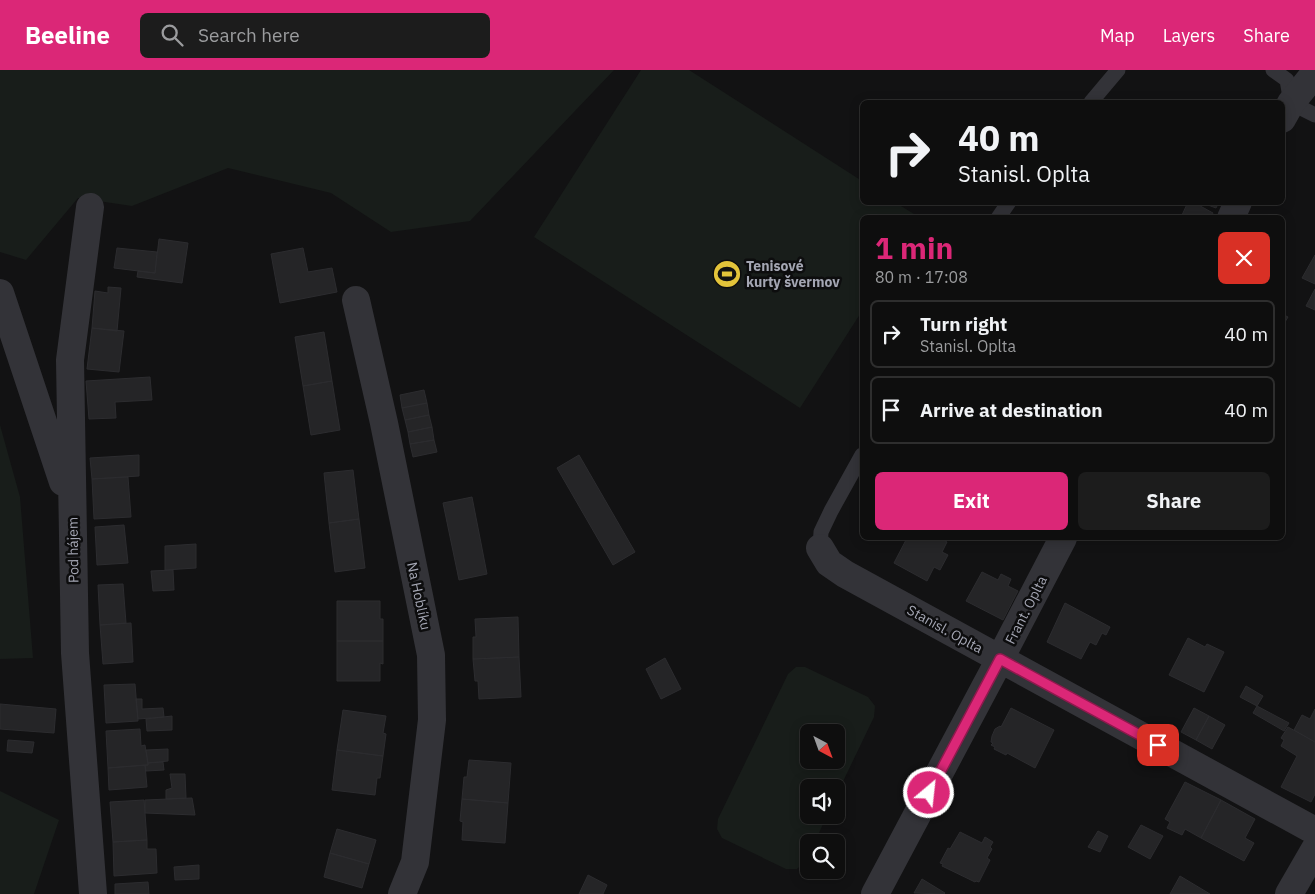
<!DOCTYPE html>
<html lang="en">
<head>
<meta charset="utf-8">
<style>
  :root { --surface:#0e0e0e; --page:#1c1c1c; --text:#f1f3f6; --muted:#9b9c9e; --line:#2e2e2e; --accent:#db2777 }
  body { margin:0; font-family:"IBM Plex Sans",sans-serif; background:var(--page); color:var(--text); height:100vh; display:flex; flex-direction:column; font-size:19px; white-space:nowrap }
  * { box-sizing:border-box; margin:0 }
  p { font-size:16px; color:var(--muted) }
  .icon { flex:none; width:28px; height:28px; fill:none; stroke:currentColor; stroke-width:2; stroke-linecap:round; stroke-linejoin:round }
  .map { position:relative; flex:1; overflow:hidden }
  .drawer { position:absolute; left:860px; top:145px; width:425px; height:325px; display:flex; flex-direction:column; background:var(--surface); border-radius:8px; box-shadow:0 2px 12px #0003,0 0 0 1px var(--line) }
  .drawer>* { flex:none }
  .banner { position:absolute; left:860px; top:30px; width:425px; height:105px; border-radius:8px; box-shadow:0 2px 12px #0003,0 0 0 1px var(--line); background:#0e0e0e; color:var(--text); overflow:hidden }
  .needle { width:32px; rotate:139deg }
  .tools { position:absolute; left:800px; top:654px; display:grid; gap:10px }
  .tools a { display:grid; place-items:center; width:45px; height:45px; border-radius:8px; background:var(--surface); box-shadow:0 2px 12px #0003,0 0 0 1px var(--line); font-size:25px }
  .pin { position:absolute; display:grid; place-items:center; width:42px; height:42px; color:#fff; margin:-21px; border-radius:10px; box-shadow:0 2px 8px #0006 }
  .me { position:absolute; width:55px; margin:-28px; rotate:28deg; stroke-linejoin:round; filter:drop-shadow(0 0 4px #0008) }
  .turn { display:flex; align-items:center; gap:18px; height:105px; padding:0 15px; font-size:22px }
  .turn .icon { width:65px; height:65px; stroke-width:2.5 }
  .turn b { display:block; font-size:35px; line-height:42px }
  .round { display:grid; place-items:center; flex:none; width:52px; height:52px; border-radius:8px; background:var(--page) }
  .head { display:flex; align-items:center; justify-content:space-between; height:85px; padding:0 15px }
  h1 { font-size:30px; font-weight:800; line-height:38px; color:var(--accent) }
  .button { display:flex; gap:10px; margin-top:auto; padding:10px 15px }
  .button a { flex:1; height:58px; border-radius:8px; background:var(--accent); color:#fff; font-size:20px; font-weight:800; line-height:58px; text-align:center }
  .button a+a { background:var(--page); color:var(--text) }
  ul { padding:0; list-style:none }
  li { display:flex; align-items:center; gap:15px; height:68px; margin:0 10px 8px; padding:0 5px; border:2px solid var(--line); border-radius:8px }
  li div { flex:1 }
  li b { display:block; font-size:19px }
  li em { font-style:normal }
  header { display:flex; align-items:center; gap:30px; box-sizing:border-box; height:70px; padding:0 25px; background:var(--accent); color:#fff }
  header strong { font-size:24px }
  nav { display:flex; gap:28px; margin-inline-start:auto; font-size:18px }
  .search { width:350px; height:45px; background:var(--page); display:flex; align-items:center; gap:12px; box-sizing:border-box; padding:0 18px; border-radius:8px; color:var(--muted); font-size:19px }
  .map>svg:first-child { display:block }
  .green { fill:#181d1a; fill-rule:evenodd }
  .building { fill:#252527; stroke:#2c2c2f }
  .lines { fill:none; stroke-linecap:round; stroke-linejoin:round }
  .lane { stroke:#333338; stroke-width:15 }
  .street { stroke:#333338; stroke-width:28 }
  .route-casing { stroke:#8e194d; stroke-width:12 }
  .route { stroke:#db2777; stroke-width:9 }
  .labels { text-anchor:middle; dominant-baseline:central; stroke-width:5; stroke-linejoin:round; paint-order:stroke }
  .poi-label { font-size:14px; font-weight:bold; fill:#a4a6b3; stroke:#0d0d0e; text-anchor:start }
  .street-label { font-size:14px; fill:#a4a6b3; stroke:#0d0d0e }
</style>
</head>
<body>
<header>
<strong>Beeline</strong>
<div class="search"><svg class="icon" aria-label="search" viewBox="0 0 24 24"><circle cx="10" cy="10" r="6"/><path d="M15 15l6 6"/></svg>Search here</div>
<nav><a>Map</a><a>Layers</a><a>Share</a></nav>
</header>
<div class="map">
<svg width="1315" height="824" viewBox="0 0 1315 824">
  <rect width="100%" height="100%" fill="#121213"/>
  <path class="green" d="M0,0H614L470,151L391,162L331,123L228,98L132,136L78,128L26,190L0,182Z
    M641,0H689L862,111V132L896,133L919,147L862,148V241L800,338L534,167Z
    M0,355L20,427L33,588L0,589Z
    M796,597H805L868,627L875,636L874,647L836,726V718H809V745H827L815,772H809C809,786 808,790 797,799H786L722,768L717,759L718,749L788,604ZM809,662H836V690H809Z
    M0,721L59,750L34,824H0Z"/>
  <path class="building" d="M1188,132H1193L1213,143L1211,148H1188L1182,145Z
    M1206,132H1219L1216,138L1205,134Z
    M159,169L188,173L182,213L137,207L138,201L155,203Z
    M117,178L157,182L155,203L114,198Z
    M303,178L308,202L332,198L337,222L280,233L271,184Z
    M1315,185V214L1302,208Z
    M108,217L121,218L117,261L92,258L95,221L108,223Z
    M1315,219V240L1306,236Z
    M1282,244L1288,247L1282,257Z
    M92,258L124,261L119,302L87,299Z
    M324,262L332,311L303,316L295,267Z
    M150,307L152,330L115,332L116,348L89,349L86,311Z
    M332,311L340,360L311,365L303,316Z
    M424,320L427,333L402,338L400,325Z
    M427,333L429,345L405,350L402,338Z
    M429,345L432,357L408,362L405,350Z
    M432,357L434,370L410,374L408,362Z
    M434,370L437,382L413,387L410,374Z
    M139,385V406L92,409L90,388Z
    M579,385L635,482L613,495L557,398Z
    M353,400L359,449L329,453L324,403Z
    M128,407L131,447L94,449L92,409Z
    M472,427L487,504L459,510L443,433Z
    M359,449L365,498L335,502L329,453Z
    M124,455L128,493L97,495L95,457Z
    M907,468H940L947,472L942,482L948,485L940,500L934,497L927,511L894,493Z
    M196,474V498L165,500V476Z
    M173,500L174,520L153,521L151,501Z
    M982,502L998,510L1001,504L1011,509L1008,516L1018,521L1003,550L966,531Z
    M123,514L126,553L100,555L98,515Z
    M337,531H380V549H383V571H337Z
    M1065,533L1110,557L1106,565L1102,563L1096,575L1090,572L1081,589L1047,572Z
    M518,547L519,587L473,589V567H476L475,549Z
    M131,553L133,592L103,594L100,555Z
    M1188,568L1205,577L1207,574L1224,582L1204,622L1169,605Z
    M337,571H383V594L380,593V611H337Z
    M519,587L521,627L479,629L478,611H475L473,589Z
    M665,588L681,619L661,629L646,599Z
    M135,614L138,651L106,653L104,615Z
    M1246,616L1263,626L1257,636L1240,627Z
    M136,629H142V639L163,638L164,647L138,649Z
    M0,634L56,639L54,663L0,659Z
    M1257,636L1289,653L1284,661L1253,643Z
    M1011,638L1054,660L1035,698L1007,683L1006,685L994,679L995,677L991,675L993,673L991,672L992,666L995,659L1000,656L1001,657Z
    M1194,638L1209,646L1196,670L1181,662Z
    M1315,639V672L1294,660L1302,645L1310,649Z
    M343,640L386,646L383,663L386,664L383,686L337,680Z
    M172,646V660L147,661L146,649Z
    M1209,646L1225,655L1212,679L1196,670Z
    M1288,657L1315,672V724L1311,732L1281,717L1297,686L1281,676L1284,670L1281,668Z
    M140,659L141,676L145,675L148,695L108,698L106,661Z
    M8,670L34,672L32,683L7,681Z
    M168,679V691L148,693L146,680Z
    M337,680L383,686L380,708H377L375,725L332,720Z
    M469,690L511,693L508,733L462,729L464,707H467Z
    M163,692L164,700L146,701L145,695H148V693Z
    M145,695L147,717L109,720L108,698Z
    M170,704H185L186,728L166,729V720L172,718Z
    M1185,712L1221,730L1201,768L1185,759L1182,765L1167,758L1170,752L1165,749Z
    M192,728L195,745L145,743V730Z
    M462,729L508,733L505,773L462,770L463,752L460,751Z
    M144,730L147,770L113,772L110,732Z
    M1221,730L1255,749L1245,768L1254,773L1244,791L1201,768Z
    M1141,755L1163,766L1150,789L1128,777Z
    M337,759L376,770L369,794L330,783Z
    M1098,761L1108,766L1100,782L1088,777Z
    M960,762L982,773L985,767L993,772L990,777L992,779L987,788L990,790L979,812L976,811L975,812L942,796L943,794L940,793L948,778L950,779Z
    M147,770V779H156L157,803L114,806L113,772Z
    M330,783L369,794L362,818L324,807Z
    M199,795V809L175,810L174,797Z
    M588,805L607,815L603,824H579Z
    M1180,806L1210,824H1170Z
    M922,809L945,823L944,824L914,823Z
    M148,812L149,824H115V814Z"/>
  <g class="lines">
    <path class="lane" d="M1273,0L1287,10L1291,33L1315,45
      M1091,32L1118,0
      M998,148L1009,132
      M820,478L821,462L831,441L862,385"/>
    <path class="street" d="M1282,49L1291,33L1315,3
      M90,137L70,290L75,583L93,824
      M1231,148L1238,132
      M0,223L63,412
      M356,230L384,353L431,585L432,650L415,792L402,824
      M820,478L829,493L845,504L1315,761
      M875,824L1000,589L1063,468
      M1289,824L1315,779"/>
  </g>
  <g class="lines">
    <defs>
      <path id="route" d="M929,723L1000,589L1158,675"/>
    </defs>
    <use href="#route" class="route-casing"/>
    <use href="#route" class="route"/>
  </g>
  <defs>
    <symbol id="stadium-disc" viewBox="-11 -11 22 22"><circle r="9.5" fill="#e3c43a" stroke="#0d0d0e"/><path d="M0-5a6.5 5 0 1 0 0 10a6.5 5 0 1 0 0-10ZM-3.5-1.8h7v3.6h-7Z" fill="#111"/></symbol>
  </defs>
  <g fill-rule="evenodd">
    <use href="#stadium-disc" x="711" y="188" width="32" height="32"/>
  </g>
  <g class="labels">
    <g class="poi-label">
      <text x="746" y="196">Tenisové<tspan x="746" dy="16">kurty švermov</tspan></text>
    </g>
    <g class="street-label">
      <text transform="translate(73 480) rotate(-91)">Pod hájem</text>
      <text transform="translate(419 526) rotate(78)">Na Hoblíku</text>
      <text transform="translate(1026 540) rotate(-63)">Frant. Oplta</text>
      <text transform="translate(945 559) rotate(29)">Stanisl. Oplta</text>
    </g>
  </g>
</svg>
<div class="tools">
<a><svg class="needle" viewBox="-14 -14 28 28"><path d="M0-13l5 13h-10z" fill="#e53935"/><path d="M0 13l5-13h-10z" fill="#9b9c9e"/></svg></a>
<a><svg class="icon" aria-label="sound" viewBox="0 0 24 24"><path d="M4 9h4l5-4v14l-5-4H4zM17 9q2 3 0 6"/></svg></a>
<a><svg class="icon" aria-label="search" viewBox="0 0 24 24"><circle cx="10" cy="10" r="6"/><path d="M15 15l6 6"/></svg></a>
</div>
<div class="pin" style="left:1158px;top:675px;background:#d93025"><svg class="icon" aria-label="arrive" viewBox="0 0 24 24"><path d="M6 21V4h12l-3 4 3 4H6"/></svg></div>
<svg class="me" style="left:929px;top:723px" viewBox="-20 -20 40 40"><circle r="17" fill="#db2777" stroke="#fff" stroke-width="3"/><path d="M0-11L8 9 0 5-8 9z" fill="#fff"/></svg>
<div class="banner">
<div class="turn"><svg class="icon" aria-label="right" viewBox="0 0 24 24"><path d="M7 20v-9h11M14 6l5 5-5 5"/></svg><div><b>40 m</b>Stanisl. Oplta</div></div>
</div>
<section class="drawer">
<div class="head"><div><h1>1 min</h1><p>80 m · 17:08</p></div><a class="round" style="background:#d93025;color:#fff"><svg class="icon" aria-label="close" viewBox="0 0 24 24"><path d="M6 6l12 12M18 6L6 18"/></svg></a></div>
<ul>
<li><svg class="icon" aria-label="right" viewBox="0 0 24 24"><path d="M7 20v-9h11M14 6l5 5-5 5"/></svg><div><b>Turn right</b><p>Stanisl. Oplta</p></div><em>40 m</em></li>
<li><svg class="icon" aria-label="arrive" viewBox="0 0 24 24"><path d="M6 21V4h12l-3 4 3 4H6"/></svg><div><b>Arrive at destination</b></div><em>40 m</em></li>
</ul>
<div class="button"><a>Exit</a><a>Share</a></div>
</section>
</div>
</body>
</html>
